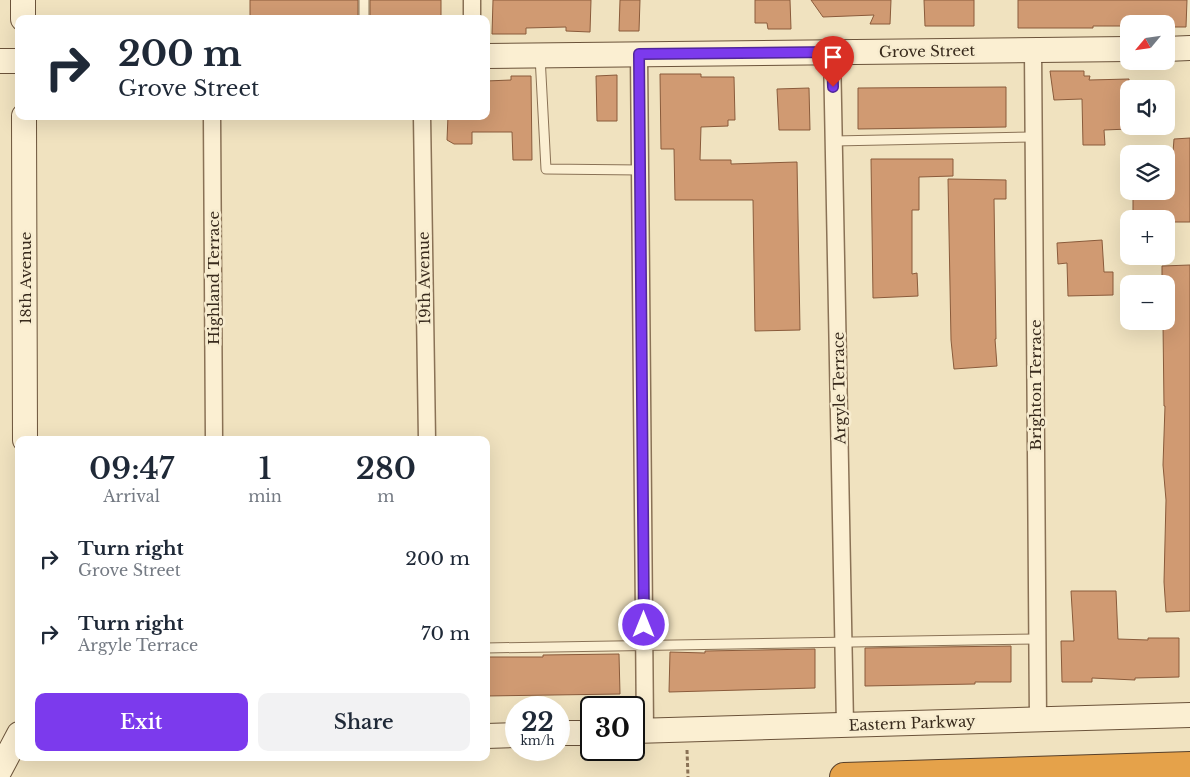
<!DOCTYPE html>
<html lang="en">
<head>
<meta charset="utf-8">
<style>
  :root { --surface:#fff; --page:#f2f2f3; --text:#1f2937; --muted:#747a83; --accent:#7c3aed }
  body { margin:0; font-family:"Libre Baskerville",serif; background:var(--page); color:var(--text); height:100vh; display:flex; flex-direction:column; font-size:19px; white-space:nowrap }
  * { box-sizing:border-box; margin:0 }
  p { font-size:16px; color:var(--muted) }
  .icon { flex:none; width:28px; height:28px; fill:none; stroke:currentColor; stroke-width:2; stroke-linecap:round; stroke-linejoin:round }
  .map { position:relative; flex:1; overflow:hidden }
  .side { position:absolute; left:15px; top:436px; width:475px; height:325px; display:flex; flex-direction:column; background:var(--surface); border-radius:10px; box-shadow:0 5px 20px #0002 }
  .side>* { flex:none }
  .top-card { position:absolute; left:15px; top:15px; width:475px; height:105px; border-radius:10px; box-shadow:0 5px 20px #0002; background:#fff; color:var(--text); overflow:hidden }
  .needle { width:32px; rotate:241deg }
  .fabs { position:absolute; left:1120px; top:15px; display:grid; gap:10px }
  .fabs a { display:grid; place-items:center; width:55px; height:55px; border-radius:10px; background:var(--surface); box-shadow:0 5px 20px #0002; font-size:25px }
  .speed { position:absolute; left:505px; top:696px; display:flex; gap:10px; font-size:25px; font-weight:700; text-align:center }
  .speed>* { display:grid; place-content:center; width:65px; height:65px; border-radius:50%; background:var(--surface); box-shadow:0 5px 20px #0002; line-height:1 }
  .speed small { font-size:12px; font-weight:400 }
  .speed .limit { border:2px solid #111; border-radius:8px; background:#fff; color:#111 }
  .pin { position:absolute; display:grid; place-items:center; width:42px; height:42px; color:#fff; margin:-51px -21px; border-radius:50% 50% 50% 0; rotate:-45deg; box-shadow:0 0 5px #0007 }
  .pin .icon { rotate:45deg }
  .me { position:absolute; width:55px; margin:-28px; rotate:0deg; stroke-linejoin:round; filter:drop-shadow(0 0 4px #0008) }
  .turn { display:flex; align-items:center; gap:18px; height:105px; padding:0 20px; font-size:22px }
  .turn .icon { width:65px; height:65px; stroke-width:2.5 }
  .turn b { display:block; font-size:35px; line-height:42px }
  .eta { display:flex; justify-content:space-evenly; align-items:center; height:85px; text-align:center }
  .eta b { font-size:30px; font-weight:600; line-height:35px }
  .action { display:flex; gap:10px; margin-top:auto; padding:10px 20px }
  .action a { flex:1; height:58px; border-radius:10px; background:var(--accent); color:#fff; font-size:20px; font-weight:600; line-height:58px; text-align:center }
  .action a+a { background:var(--page); color:var(--text) }
  ul { padding:0; list-style:none }
  li { display:flex; align-items:center; gap:15px; height:75px; padding:0 20px }
  li div { flex:1 }
  li b { display:block; font-size:19px }
  li em { font-style:normal }
  .map>svg:first-child { display:block }
  .building { fill:#d09a72; stroke:#8a5b3b }
  .lines { fill:none; stroke-linecap:round; stroke-linejoin:round }
  .service-casing { stroke:#8a7256; stroke-width:11 }
  .minor-casing { stroke:#8a7256; stroke-width:19 }
  .secondary-casing { stroke:#6b533a; stroke-width:26 }
  .motorway-casing { stroke:#57402b; stroke-width:30 }
  .path { stroke:#8a7256; stroke-width:3; stroke-dasharray:4 2.5; stroke-linecap:butt }
  .service { stroke:#fbefd2; stroke-width:9 }
  .minor { stroke:#fbefd2; stroke-width:16 }
  .secondary { stroke:#fbefd2; stroke-width:24 }
  .motorway { stroke:#e5a24a; stroke-width:28 }
  .route-casing { stroke:#51269a; stroke-width:12 }
  .route { stroke:#7c3aed; stroke-width:9 }
  .labels { text-anchor:middle; dominant-baseline:central; stroke-width:5; stroke-linejoin:round; paint-order:stroke }
  .street-label { font-size:15px; fill:#382a1c; stroke:#f7eccf }
</style>
</head>
<body>
<div class="map">
<svg width="1190" height="777" viewBox="0 0 1190 777">
  <rect width="100%" height="100%" fill="#f0e2bf"/>
  <path class="building" d="M250,0H358V19H250Z
    M370,0H441V19H370Z
    M493,0H591L590,32L566,31V27L526,28V34H492Z
    M620,0H640L639,31H619Z
    M755,0H790L791,29H768L767,23H755Z
    M811,0H891L890,24H870L874,15L823,17Z
    M924,0H974V26H925Z
    M1018,0H1187L1186,27H1166V24H1122V26H1093V28H1018Z
    M1050,71H1084V76H1090L1089,80L1129,79V129L1104,130L1105,145H1083L1082,99L1054,100Z
    M660,74H701V77H734L735,120H728V126L701,127L700,160H731V164L797,162L800,330L755,331L753,200H675L674,149H661Z
    M617,75V121H597L596,76Z
    M511,76H531L532,160H513L512,132H472V144H454L447,140L448,116H486V81L511,80Z
    M1006,87V127L858,129V88Z
    M809,88L810,130H779L777,89Z
    M1190,138V222H1166V219H1133V191H1166V159L1173,152L1174,139Z
    M871,159H953V176L919,177V210H912V274L917,273L918,296L873,298Z
    M948,179L1006,180V199H994L996,339H995L997,366L954,369L951,340Z
    M1102,240L1104,272H1113V295L1068,296L1067,263L1058,264L1057,243Z
    M1190,265V611L1166,612L1164,582L1166,500L1163,465L1165,406H1164L1163,324H1168V288H1166V284H1162V266Z
    M1071,591H1116L1118,639L1148,640V638H1179V677L1135,678V680L1092,678V682H1062L1061,641H1074Z
    M1011,646V682H975V684L865,686V648Z
    M815,649V688L669,692L670,652L705,653V651Z
    M619,654L620,694L486,696V657H543V655Z"/>
  <g class="lines">
    <defs>
      <path id="service" d="M364,19V0
        M540,56L546,169L640,170
        M834,141L1033,137
        M486,648L1037,639"/>
      <path id="minor" d="M472,0V19
        M1033,50L1038,720
        M832,52L845,725
        M639,54L645,731
        M212,116L214,440
        M422,116L427,440"/>
      <path id="secondary" d="M23,0V19
        M1166,49L1190,48
        M486,56L1129,49
        M0,61H19
        M24,116L25,440
        M634,731L1190,715
        M559,733H591
        M486,736L516,735
        M0,770L19,734"/>
      <path id="motorway" d="M844,777L1190,766"/>
    </defs>
    <use href="#service" class="service-casing"/>
    <use href="#minor" class="minor-casing"/>
    <use href="#secondary" class="secondary-casing"/>
    <use href="#motorway" class="motorway-casing"/>
    <path class="path" d="M687,750L688,777"/>
    <use href="#service" class="service"/>
    <use href="#minor" class="minor"/>
    <use href="#secondary" class="secondary"/>
    <use href="#motorway" class="motorway"/>
  </g>
  <g class="lines">
    <defs>
      <path id="route" d="M644,625L639,54L832,52L833,87"/>
    </defs>
    <use href="#route" class="route-casing"/>
    <use href="#route" class="route"/>
  </g>
  <g class="labels">
    <g class="street-label">
      <text transform="translate(927 51) rotate(-1)">Grove Street</text>
      <text transform="translate(25 278) rotate(-90)">18th Avenue</text>
      <text transform="translate(213 278) rotate(-90)">Highland Terrace</text>
      <text transform="translate(424 278) rotate(-91)">19th Avenue</text>
      <text transform="translate(1035 385) rotate(-90)">Brighton Terrace</text>
      <text transform="translate(839 388) rotate(-91)">Argyle Terrace</text>
      <text transform="translate(912 723) rotate(-2)">Eastern Parkway</text>
    </g>
  </g>
</svg>
<div class="fabs">
<a><svg class="needle" viewBox="-14 -14 28 28"><path d="M0-13l5 13h-10z" fill="#e53935"/><path d="M0 13l5-13h-10z" fill="#747a83"/></svg></a>
<a><svg class="icon" aria-label="sound" viewBox="0 0 24 24"><path d="M4 9h4l5-4v14l-5-4H4zM17 9q2 3 0 6"/></svg></a>
<a><svg class="icon" aria-label="layers" viewBox="0 0 24 24"><path d="M12 4l9 5-9 5-9-5zM3 14l9 5 9-5"/></svg></a>
<a>+</a>
<a>−</a>
</div>
<div class="speed"><div>22<small>km/h</small></div><div class="limit">30</div></div>
<div class="pin" style="left:833px;top:87px;background:#d93025"><svg class="icon" aria-label="arrive" viewBox="0 0 24 24"><path d="M6 21V4h12l-3 4 3 4H6"/></svg></div>
<svg class="me" style="left:644px;top:625px" viewBox="-20 -20 40 40"><circle r="17" fill="#7c3aed" stroke="#fff" stroke-width="3"/><path d="M0-11L8 9 0 5-8 9z" fill="#fff"/></svg>
<div class="top-card">
<div class="turn"><svg class="icon" aria-label="right" viewBox="0 0 24 24"><path d="M7 20v-9h11M14 6l5 5-5 5"/></svg><div><b>200 m</b>Grove Street</div></div>
</div>
<section class="side">
<div class="eta">
<div><b>09:47</b><p>Arrival</p></div>
<div><b>1</b><p>min</p></div>
<div><b>280</b><p>m</p></div>
</div>
<ul>
<li><svg class="icon" aria-label="right" viewBox="0 0 24 24"><path d="M7 20v-9h11M14 6l5 5-5 5"/></svg><div><b>Turn right</b><p>Grove Street</p></div><em>200 m</em></li>
<li><svg class="icon" aria-label="right" viewBox="0 0 24 24"><path d="M7 20v-9h11M14 6l5 5-5 5"/></svg><div><b>Turn right</b><p>Argyle Terrace</p></div><em>70 m</em></li>
</ul>
<div class="action"><a>Exit</a><a>Share</a></div>
</section>
</div>
</body>
</html>
